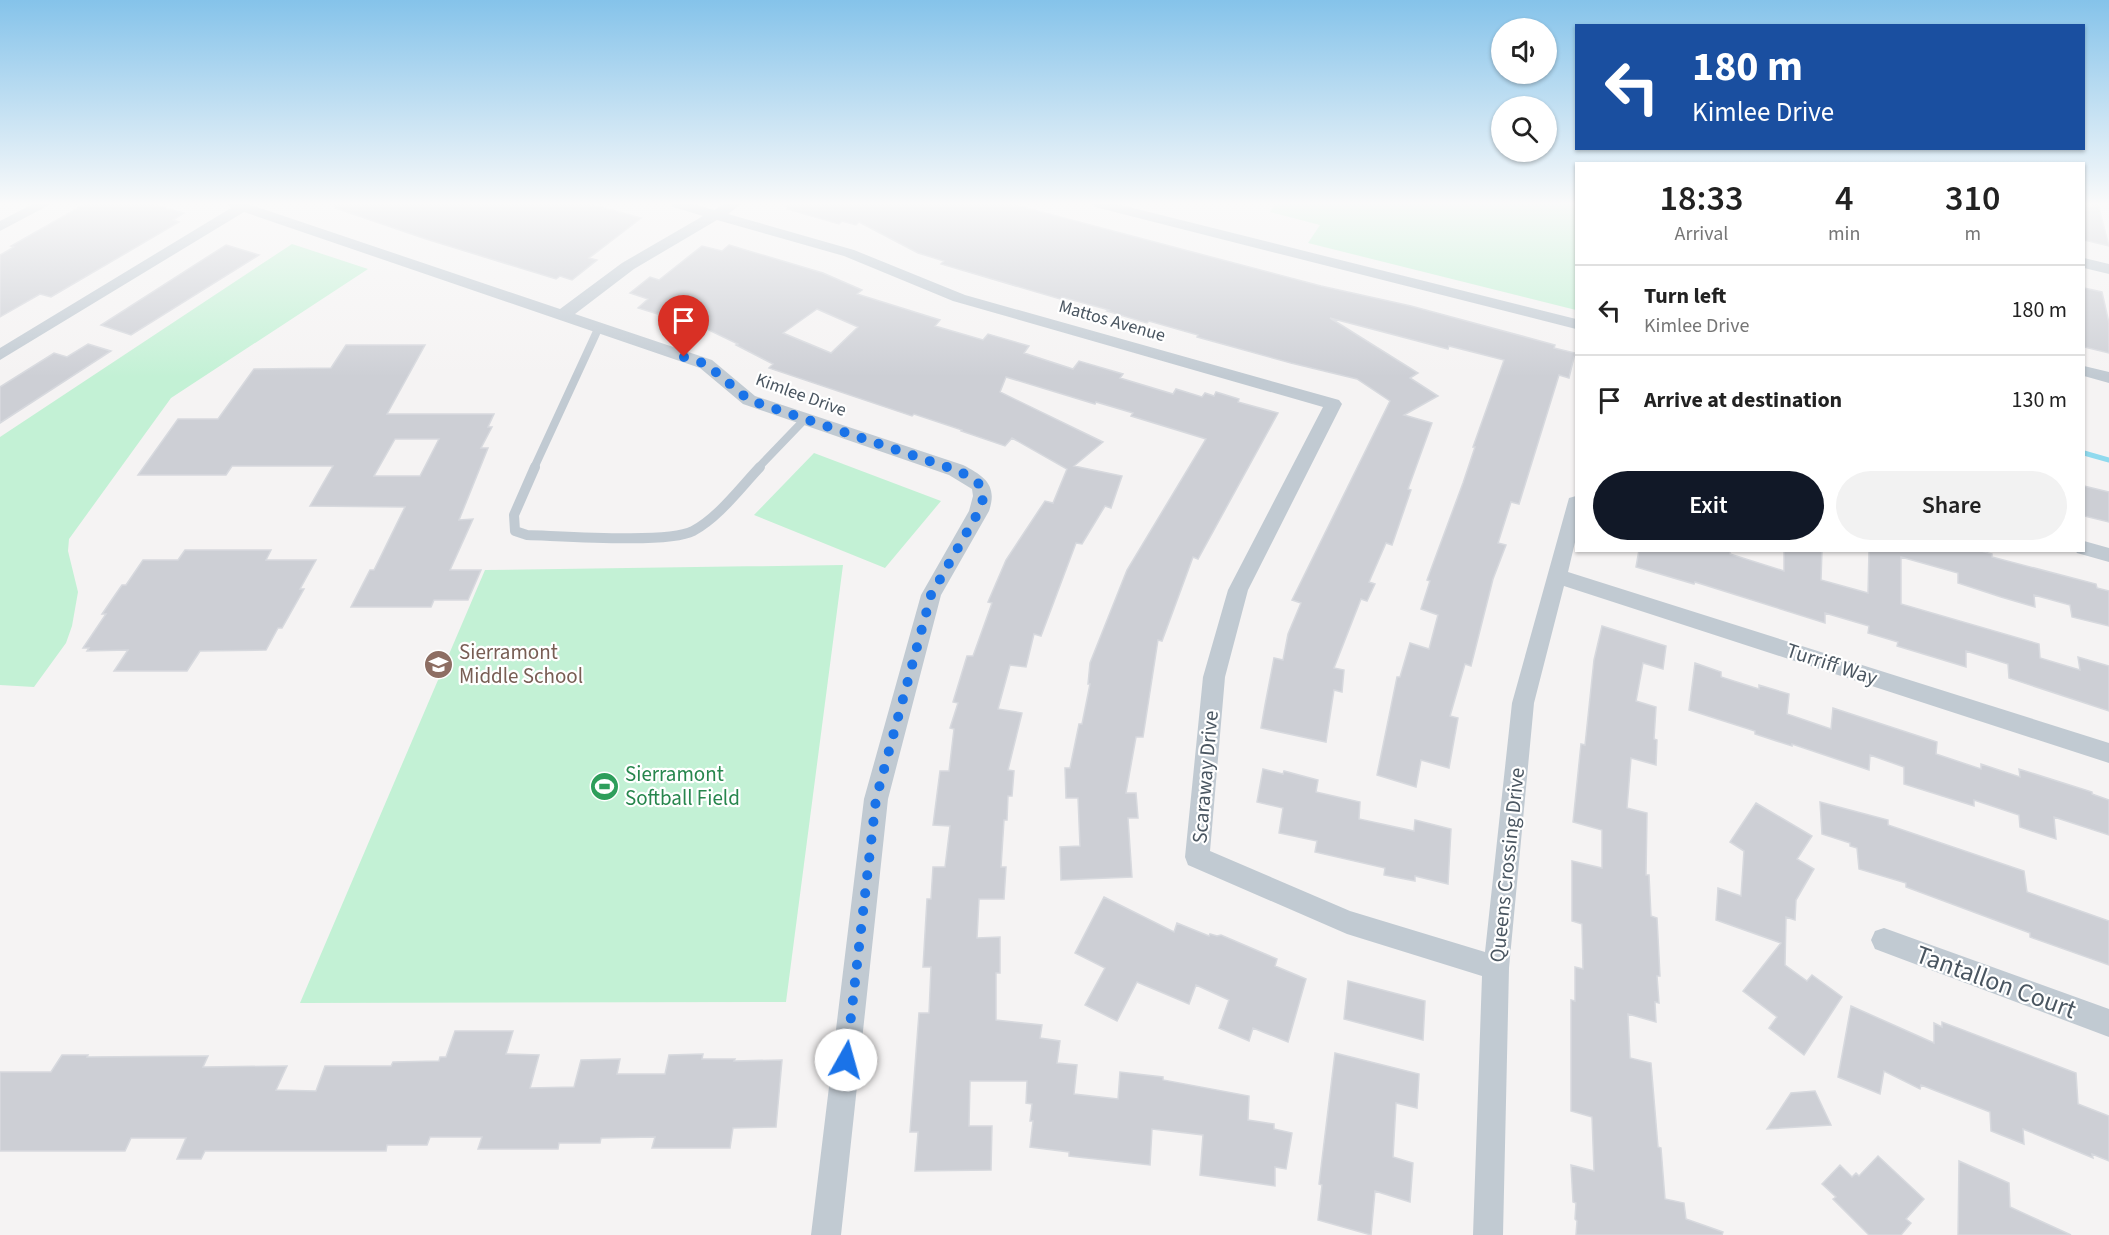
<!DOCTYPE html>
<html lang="en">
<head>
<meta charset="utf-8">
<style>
  :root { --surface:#fff; --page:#f2f2f2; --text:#222; --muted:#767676; --line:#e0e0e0; --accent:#111827 }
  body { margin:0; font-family:"Source Sans 3",sans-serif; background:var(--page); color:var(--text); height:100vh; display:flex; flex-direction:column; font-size:22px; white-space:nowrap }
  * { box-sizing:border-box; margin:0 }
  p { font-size:20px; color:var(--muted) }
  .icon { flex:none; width:33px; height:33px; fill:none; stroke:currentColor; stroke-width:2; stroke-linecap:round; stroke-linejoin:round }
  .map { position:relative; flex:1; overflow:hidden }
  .details { position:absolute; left:1575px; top:162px; width:510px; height:390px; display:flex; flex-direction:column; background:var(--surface); border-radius:0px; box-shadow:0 2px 4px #0004 }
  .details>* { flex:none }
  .hud { position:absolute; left:1575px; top:24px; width:510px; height:126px; border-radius:0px; box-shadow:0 2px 4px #0004; background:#1a4fa0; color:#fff; overflow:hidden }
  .buttons { position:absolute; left:1491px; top:18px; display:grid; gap:12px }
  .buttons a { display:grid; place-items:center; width:66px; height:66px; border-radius:50%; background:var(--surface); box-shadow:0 2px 4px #0004; font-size:30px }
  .pin { position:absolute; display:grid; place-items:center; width:51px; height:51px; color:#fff; margin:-62px -26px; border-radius:50% 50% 50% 0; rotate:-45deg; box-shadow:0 0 6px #0007 }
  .pin .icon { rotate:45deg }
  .me { position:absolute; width:66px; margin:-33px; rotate:7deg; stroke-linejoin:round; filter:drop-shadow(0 0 4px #0008) }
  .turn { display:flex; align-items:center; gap:21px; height:126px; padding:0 18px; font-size:27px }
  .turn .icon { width:78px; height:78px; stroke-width:2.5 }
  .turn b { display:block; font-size:42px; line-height:51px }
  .eta { display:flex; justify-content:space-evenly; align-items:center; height:102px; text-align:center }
  .eta b { font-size:36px; font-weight:600; line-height:42px }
  .action { display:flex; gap:12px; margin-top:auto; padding:12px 18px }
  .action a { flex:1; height:69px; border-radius:36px; background:var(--accent); color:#fff; font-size:24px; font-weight:600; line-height:69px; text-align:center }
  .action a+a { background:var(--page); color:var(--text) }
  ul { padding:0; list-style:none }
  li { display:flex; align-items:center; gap:18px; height:90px; padding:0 18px; border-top:2px solid var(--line) }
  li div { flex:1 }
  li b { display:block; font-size:22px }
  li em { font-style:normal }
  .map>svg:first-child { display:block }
  .green { fill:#c3f1d5 }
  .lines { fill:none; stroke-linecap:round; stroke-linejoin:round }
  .stream { stroke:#90daee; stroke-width:5 }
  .building { fill:#cdcfd5; stroke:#d7d9de; stroke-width:1.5; fill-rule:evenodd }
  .lane-far1 { stroke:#c1cad2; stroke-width:8 }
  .lane { stroke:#c1cad2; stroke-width:10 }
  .street { fill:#c1cad2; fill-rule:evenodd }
  .route { stroke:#1a73e8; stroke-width:10; stroke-dasharray:0 18 }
  .labels { text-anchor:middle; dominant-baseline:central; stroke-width:4.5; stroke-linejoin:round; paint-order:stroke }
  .far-street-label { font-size:18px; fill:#4a5661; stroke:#fff }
  .education-label { font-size:21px; fill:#785e54; stroke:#fff; text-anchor:start }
  .street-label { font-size:21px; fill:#4a5661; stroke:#fff }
  .leisure-label { font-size:21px; fill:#27864d; stroke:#fff; text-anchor:start }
  .near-street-label { font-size:26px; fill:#4a5661; stroke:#fff }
</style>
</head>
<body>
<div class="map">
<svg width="2109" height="1235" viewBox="0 0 2109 1235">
  <rect width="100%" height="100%" fill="#f5f3f3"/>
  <path class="green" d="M1276,204H1576V310L1308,243L1320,225L1270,212Z
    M292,244L368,269L171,398L69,539L68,551L78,592L72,626L66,643L34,687L0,685V437Z
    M814,453L941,501L885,568L754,515Z
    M843,565L786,1002L300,1003L485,570Z"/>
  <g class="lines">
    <path class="stream" d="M2084,453L2109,460"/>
  </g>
  <path class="building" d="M85,204H151L184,213L173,220L179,222L51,297L40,294L0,317V255L14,247L11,246Z
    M335,204H590L641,218L589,258L597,260L572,280L560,276L556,279L426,239L335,208Z
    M788,204H1011L1321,286L1411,306L1555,345L1554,348L1575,353L1569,378L1559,375L1519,504L1511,502L1498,543L1506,545L1493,579L1471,666L1465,664L1450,716L1458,718L1449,768L1421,760L1416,787L1377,775L1397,677H1400L1410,643L1429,649L1438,615L1421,609L1430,581L1427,580L1463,483L1475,447H1473L1504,360L1449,346L1448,349L1330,318L1418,373L1410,378L1438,396L1404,415L1432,423L1408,489L1411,490L1392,545L1386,543L1369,582L1375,584L1367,601L1361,599L1334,668L1344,670L1342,692L1334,690L1326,742L1261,728L1265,705L1274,658L1283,660L1288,634L1301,603L1292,600L1390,401L1357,379L1291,363L1197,337L1198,335L1149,321L1147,323L1107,311L1109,310L1062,297L1060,299L941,264L944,261L918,253L859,222L856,225L842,221L839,224L787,209Z
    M2084,204H2098L2109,246L2084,240Z
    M226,245L259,255L131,335L101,325Z
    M729,245L823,273L862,290L857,294L940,320L935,326L983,340L988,334L1029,346L1024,353L1073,369L1079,361L1123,374L1120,378L1173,394L1176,389L1202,397L1205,393L1214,396L1216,392L1239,399L1238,402L1278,413L1198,559L1193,557L1162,641L1158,640L1143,737H1136L1126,793H1136L1138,818H1128L1132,877L1061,880L1060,847L1080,846L1078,798H1066L1065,768H1070L1079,724H1082L1090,684H1088L1090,663L1127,570L1206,439L1131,416L1133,413L1096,402L1095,404L1006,377L1000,392L1103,442L1074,466L1122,476L1111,508L1105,506L1082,544L1076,543L1041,636L1034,634L1026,667L1010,665L998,709L1022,713L1008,770L1014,771L1012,796H1008L1007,820H1004L1001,867H1006L1004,899H979L977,938L1000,937V973H996V1020L1042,1025L1040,1038L1060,1041L1057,1063L1077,1065L1074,1094L1118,1099L1120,1072L1163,1077V1080L1249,1096L1248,1120L1274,1124V1129L1292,1133L1286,1169L1275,1167V1186L1200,1175L1203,1135L1152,1129L1150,1165L1069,1156V1152L1030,1147L1033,1121H1030L1032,1104L1026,1103L1027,1081H970L969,1126H992L991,1170L915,1171L918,1132H910L919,1013H929L931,967H923L927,899H931L933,867H945L950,826L933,825L940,771H949L954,729L950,728L958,703L953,702L967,656H973L992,603L988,602L1006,560L1045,501L1053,503L1067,469L1012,438L1005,446L961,431L962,430L914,414L912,416L769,368L773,364L736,345L738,344L684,318L680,321L638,308L648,299L630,293L650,277L659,280L702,246L722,251ZM817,309L858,327L831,353L783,333Z
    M2084,288L2102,292L2109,323V353L2084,347Z
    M88,344L111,351L0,423V387L54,353L67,357Z
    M346,345H425L387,414H494L488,427H492L481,448H488L459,520L473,519L450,570H481L468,600H434L431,607H351L370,570H374L405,507L310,506L333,466H232L226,475H138L178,419H218L254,369L331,368ZM395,439H439L420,476H374Z
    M2084,486L2109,492V522L2084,516Z
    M185,550H271L266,560H316L300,589H304L282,628H278L266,650L200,651L187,671H114L128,650L87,651L89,648H83L106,614H102L113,598L122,585H126L143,560H178Z
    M1639,550H1730V554L1784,571V550H1822L1821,580L1868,593L1869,550H1978L1992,554V557L2096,584L2097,588L2109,591V626L2072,617L2070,605L2034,595L2035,607L2001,597L1958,583V573L1901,557V604L2039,644L2040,658L2080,670L2078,657L2109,666V711L2009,678L2008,664L1966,651V667L1897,646L1898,642L1868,633L1869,626L1825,613V623L1695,582L1694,584L1636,567Z
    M1602,626L1666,646L1663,669L1643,663L1636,701L1656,707L1654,739L1657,740L1656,765L1631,758L1627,808L1647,813L1646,875H1649L1651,916L1657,918L1660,976H1657L1659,1003L1655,1002L1656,1022L1628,1014L1630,1058L1651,1063L1658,1147L1661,1148L1665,1199L1684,1203L1686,1219L1723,1232L1722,1235H1576L1577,1221L1575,1219L1576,1203L1573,1202L1571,1165L1594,1171L1592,1117L1571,1111V1000L1575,1001V967L1583,969L1582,924L1572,921V861L1602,868V830L1573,822L1581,744L1585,745L1594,660Z
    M1695,663L1721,672V677L1759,689V685L1789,694L1787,714L1831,729L1833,708L1937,742L1936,754L1981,769V764L2020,777L2019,769L2092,792V794L2109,800V835L2054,817L2056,839L2020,827L2019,815L1974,800V806L1904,784V767L1870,755L1869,770L1792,744V746L1755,734V731L1689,710Z
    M1263,769L1283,774L1284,771L1318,780L1316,792L1360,802L1359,819L1414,831L1415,820L1451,829L1448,884L1415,876V881L1384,875L1385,868L1315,852L1317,841L1279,833L1283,808L1257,802Z
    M1820,802L1888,820V825L2024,871L2027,892L2109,921V965L2030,937V933L1906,887V883L1859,869L1857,848L1850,846V843L1822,834Z
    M1756,803L1812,836L1797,859L1814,869L1796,900L1795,920L1786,917L1785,965L1807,981L1812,975L1842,997L1804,1055L1769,1028L1777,1017L1743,991L1781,943L1716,920L1718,888L1741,896L1744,851L1730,842Z
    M1104,897L1174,932L1177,923L1209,936L1210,934L1217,936L1221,935L1277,959L1275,966L1306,979L1288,1042L1253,1028L1249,1041L1219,1028L1229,1000L1196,985L1189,1004L1137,982L1117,1021L1085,1005L1105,968L1075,953Z
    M1348,981L1425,1001L1423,1040L1344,1019Z
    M1851,1006L1934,1043V1023L1942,1027V1022L2076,1073L2078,1104L2109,1116V1161L2092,1154L2093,1158L2023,1129L2024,1144L1991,1131L1990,1112L1921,1085L1920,1089L1884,1071L1880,1094L1838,1077Z
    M455,1031H513L506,1054L539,1055L530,1088L574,1087L581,1060L620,1059L617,1074H665L669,1055L703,1054L702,1059H735L734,1061L782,1060L776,1127L733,1128L730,1148H652L655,1137L601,1138L600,1143H559L558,1149H478L482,1137H430L427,1145H387L386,1151H205L201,1159H177L186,1138H131L125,1151H0V1072H51L62,1055H88L87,1057L208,1056L203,1067L287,1066L276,1090L316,1091L325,1066H391L393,1062L439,1061L440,1057H446Z
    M1335,1053L1419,1074L1417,1108L1396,1103L1393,1157L1413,1163L1410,1202L1375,1191L1371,1235L1318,1220L1322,1185L1319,1184Z
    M1815,1091L1831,1125L1767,1129L1791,1093Z
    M1878,1156L1924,1199L1906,1219L1911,1223L1901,1235H1869L1833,1199L1836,1197L1822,1184L1840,1165L1852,1177L1856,1173L1859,1176Z
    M1959,1161L2009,1183L2010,1207L2071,1235H1958Z"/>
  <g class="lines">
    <path class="lane-far1" d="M534,468L599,327
      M758,468L806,418"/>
    <path class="lane" d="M535,467L514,515L515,531L527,535C561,536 668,544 693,531C719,517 740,488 760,467"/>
    <path class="street" d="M33,204H51L0,231V221Z
      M227,204H248L560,309L622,263L703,216L673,207L671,204H693L714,210L724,204H741L728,214L854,250L965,295L1339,400L1342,404L1248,590L1225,677L1210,851L1350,911L1485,952L1512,703L1569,498L1576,496V538L1568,572L2109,743V763L1564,586L1534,703L1509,968L1503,1235H1473L1482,976L1347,934L1188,865L1185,857L1203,677L1228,590L1323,407L953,301L844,256L717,220L634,269L575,314L712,360L755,396L963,465C984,476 998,485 989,511L941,595L888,799L841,1235H811L864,799L921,595L969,511L973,496L972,489L949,475L743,404L700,368L244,212L0,360V348L231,208Z
      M1093,204H1117L1576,319V329L1095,207Z
      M2084,258L2109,264V274L2084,268Z
      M2084,366L2109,372V383L2084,376Z
      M2084,541L2109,548V562L2077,553L2075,550H2084Z
      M1884,928L2109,1009V1037L1875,949L1871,940L1875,931Z"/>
  </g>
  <linearGradient id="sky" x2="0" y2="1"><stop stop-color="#85c3ea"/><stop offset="0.54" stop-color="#fafafa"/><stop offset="1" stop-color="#fafafa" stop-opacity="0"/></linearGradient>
  <rect width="2109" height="377" fill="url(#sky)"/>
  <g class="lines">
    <path class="route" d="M684,357L706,364L749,400L956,470C977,480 990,486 979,511L931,595L876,799L846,1060"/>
  </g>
  <defs>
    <symbol id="school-disc" viewBox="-11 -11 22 22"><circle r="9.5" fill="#8d6e63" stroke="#fff"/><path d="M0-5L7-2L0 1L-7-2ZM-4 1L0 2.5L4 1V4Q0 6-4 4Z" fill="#fff"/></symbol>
    <symbol id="stadium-disc" viewBox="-11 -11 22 22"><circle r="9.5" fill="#2e9e5b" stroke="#fff"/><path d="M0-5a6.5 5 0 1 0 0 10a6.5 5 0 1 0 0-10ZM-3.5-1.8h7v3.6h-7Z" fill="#fff"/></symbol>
  </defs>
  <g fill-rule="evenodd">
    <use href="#school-disc" x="422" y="648" width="33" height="33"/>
    <use href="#stadium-disc" x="588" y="770" width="33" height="33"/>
  </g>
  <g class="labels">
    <g class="far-street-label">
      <text transform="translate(1112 321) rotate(16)">Mattos Avenue</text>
      <text transform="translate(801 395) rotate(20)">Kimlee Drive</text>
    </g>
    <g class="education-label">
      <text x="459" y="652">Sierramont<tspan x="459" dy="24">Middle School</tspan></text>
    </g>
    <g class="street-label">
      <text transform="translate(1832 664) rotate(18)">Turriff Way</text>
      <text transform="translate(1205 777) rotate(-85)">Scaraway Drive</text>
      <text transform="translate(1507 865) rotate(-84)">Queens Crossing Drive</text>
    </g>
    <g class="leisure-label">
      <text x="625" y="774">Sierramont<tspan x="625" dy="24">Softball Field</tspan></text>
    </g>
    <g class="near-street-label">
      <text transform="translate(1996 982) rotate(20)">Tantallon Court</text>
    </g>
  </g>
</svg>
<div class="buttons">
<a><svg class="icon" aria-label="sound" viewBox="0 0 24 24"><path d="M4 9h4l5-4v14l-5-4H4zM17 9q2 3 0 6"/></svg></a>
<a><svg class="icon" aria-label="search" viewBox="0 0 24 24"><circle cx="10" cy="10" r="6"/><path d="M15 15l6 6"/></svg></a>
</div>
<div class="pin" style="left:684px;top:357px;background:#d93025"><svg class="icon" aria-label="arrive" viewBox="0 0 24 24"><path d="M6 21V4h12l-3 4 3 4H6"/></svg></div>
<svg class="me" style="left:846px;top:1060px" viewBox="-20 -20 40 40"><circle r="19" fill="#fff"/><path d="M0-13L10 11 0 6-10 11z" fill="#1a73e8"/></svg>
<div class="hud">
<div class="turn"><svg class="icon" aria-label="left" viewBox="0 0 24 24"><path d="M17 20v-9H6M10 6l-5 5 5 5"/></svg><div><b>180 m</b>Kimlee Drive</div></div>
</div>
<section class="details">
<div class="eta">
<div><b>18:33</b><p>Arrival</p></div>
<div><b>4</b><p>min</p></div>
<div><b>310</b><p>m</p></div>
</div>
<ul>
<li><svg class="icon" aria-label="left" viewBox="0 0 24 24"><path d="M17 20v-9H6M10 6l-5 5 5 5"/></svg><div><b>Turn left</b><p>Kimlee Drive</p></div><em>180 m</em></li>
<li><svg class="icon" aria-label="arrive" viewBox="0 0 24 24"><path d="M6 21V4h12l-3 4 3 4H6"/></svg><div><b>Arrive at destination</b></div><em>130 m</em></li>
</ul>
<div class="action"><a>Exit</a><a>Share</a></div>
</section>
</div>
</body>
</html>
